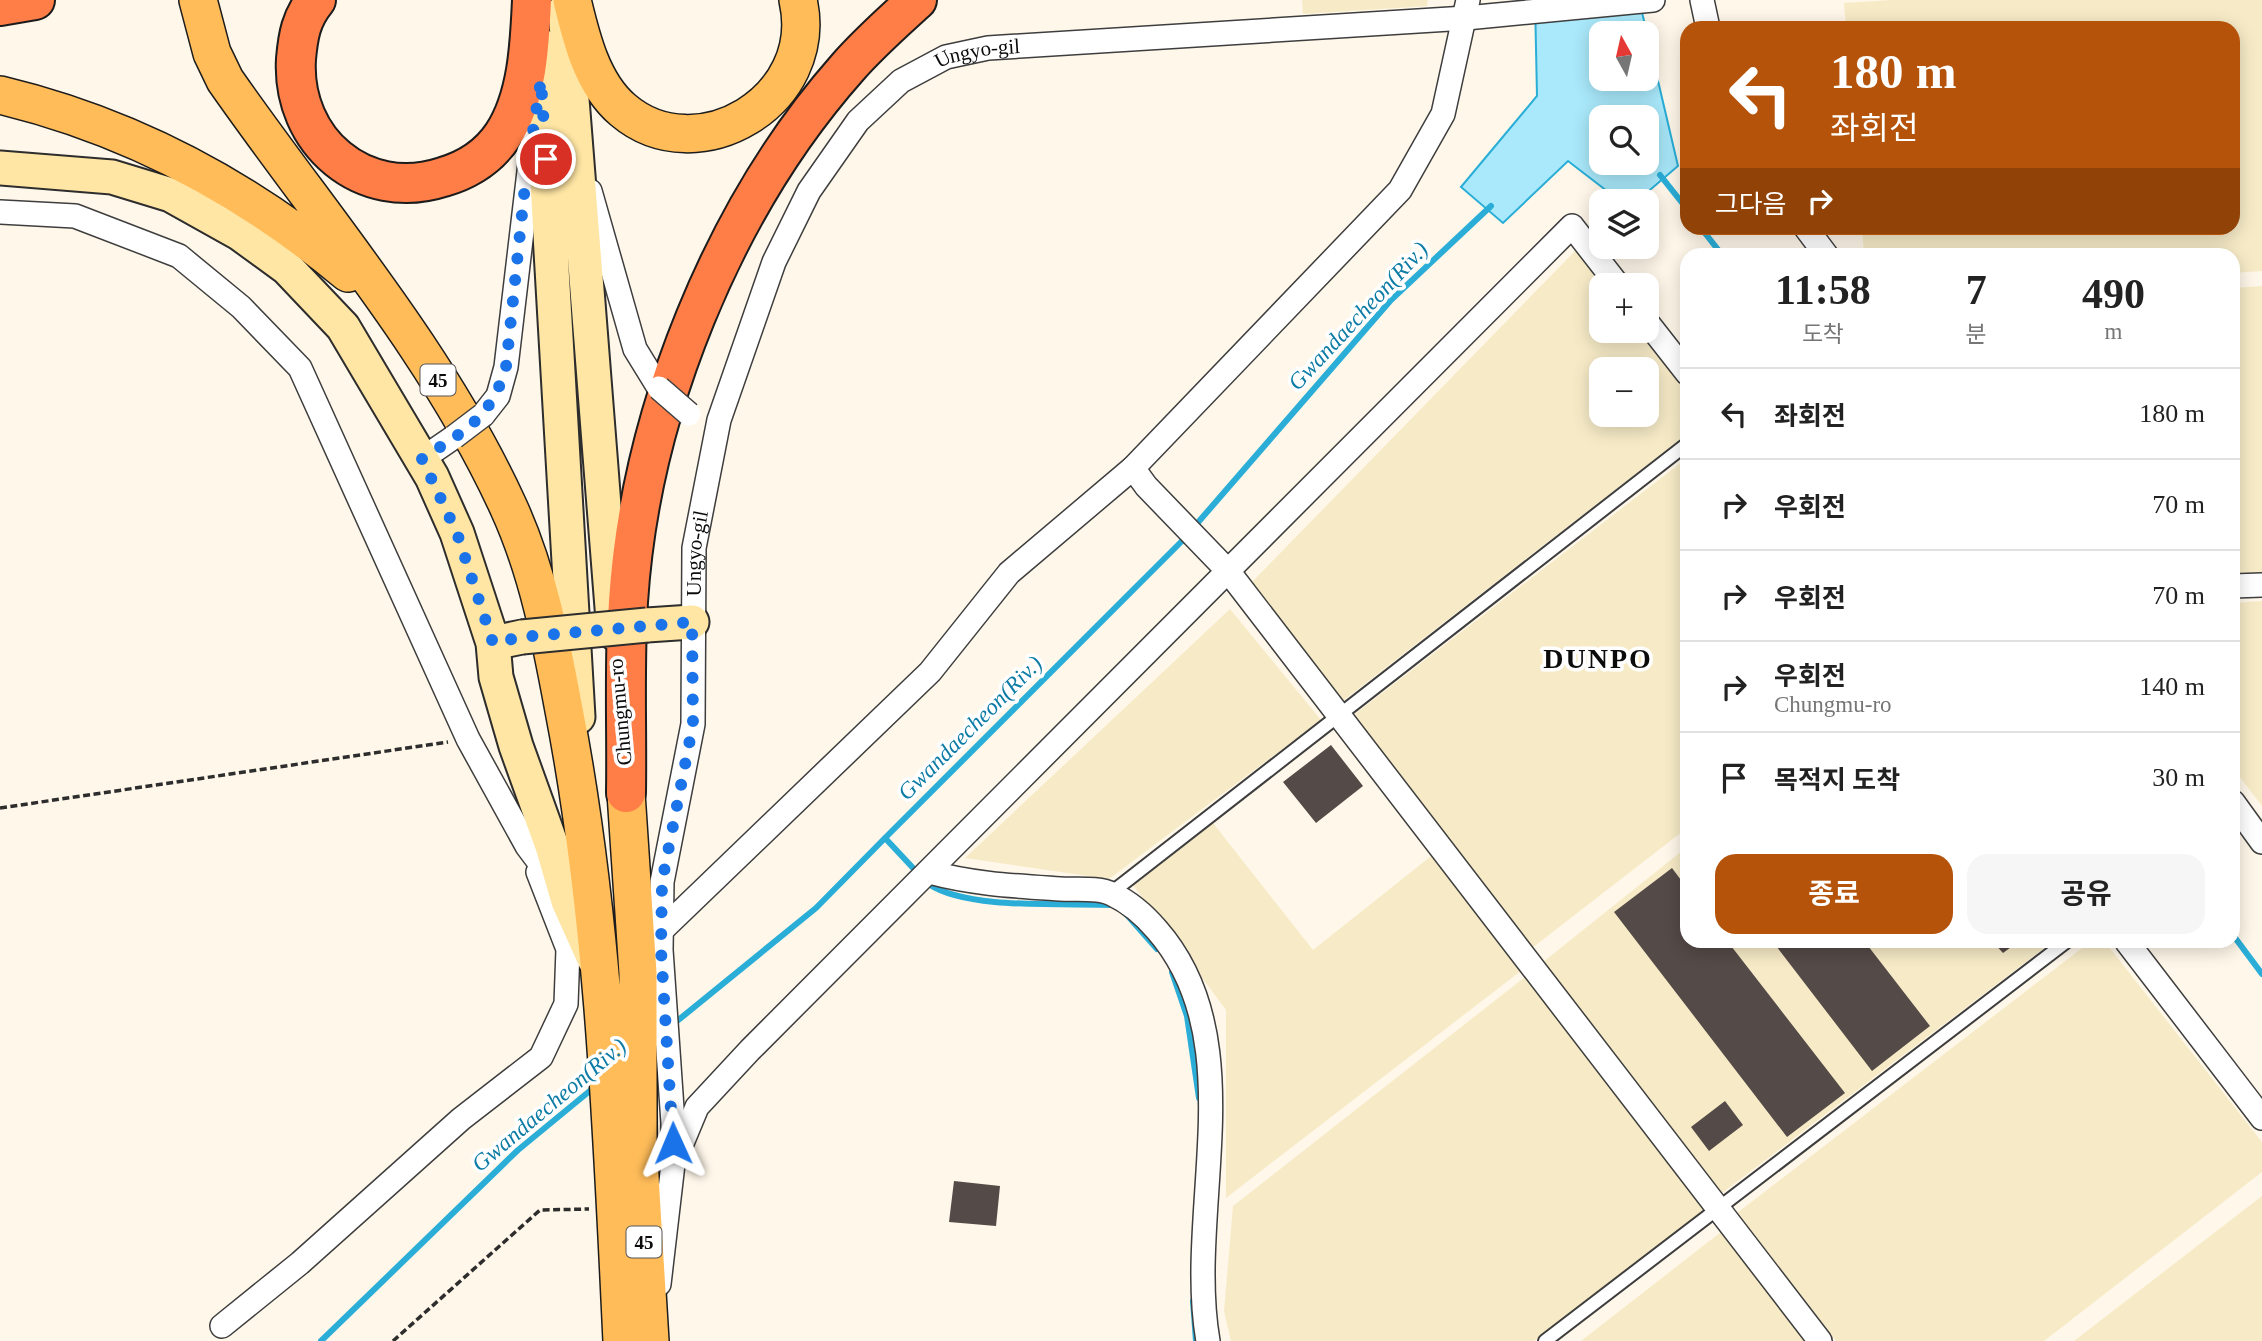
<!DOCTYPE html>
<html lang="ko">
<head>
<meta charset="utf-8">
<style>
  :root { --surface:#fff; --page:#f6f6f6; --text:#222; --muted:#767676; --line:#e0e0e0; --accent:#b45309 }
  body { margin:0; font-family:"Times New Roman","Noto Sans KR",serif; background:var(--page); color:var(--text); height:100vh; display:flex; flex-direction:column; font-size:26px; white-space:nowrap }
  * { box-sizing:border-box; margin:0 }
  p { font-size:23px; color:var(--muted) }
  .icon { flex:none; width:38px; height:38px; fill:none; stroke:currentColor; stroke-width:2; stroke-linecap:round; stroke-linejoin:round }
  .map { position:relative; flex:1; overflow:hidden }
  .panel { position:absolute; left:1680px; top:248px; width:560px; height:700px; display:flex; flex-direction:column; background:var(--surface); border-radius:21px; box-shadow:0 4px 18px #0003 }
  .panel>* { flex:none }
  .banner { position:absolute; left:1680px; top:21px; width:560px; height:214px; border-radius:21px; box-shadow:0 4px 18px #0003; background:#b45309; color:#fff; overflow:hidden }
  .needle { width:46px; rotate:352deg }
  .buttons { position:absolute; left:1589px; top:21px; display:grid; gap:14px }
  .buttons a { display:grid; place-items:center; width:70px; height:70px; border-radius:14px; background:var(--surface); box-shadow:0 4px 18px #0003; font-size:35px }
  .pin { position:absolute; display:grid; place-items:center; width:60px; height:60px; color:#fff; margin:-30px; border:4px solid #fff; border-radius:50%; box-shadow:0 2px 7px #0007 }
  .me { position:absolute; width:77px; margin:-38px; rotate:359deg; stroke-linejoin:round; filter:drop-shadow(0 0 5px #0008) }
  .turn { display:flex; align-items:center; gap:24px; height:147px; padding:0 35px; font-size:32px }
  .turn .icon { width:91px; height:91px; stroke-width:2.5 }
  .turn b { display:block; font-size:49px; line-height:60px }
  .then { display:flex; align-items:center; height:66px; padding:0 35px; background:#0003; gap:14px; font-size:26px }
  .eta { display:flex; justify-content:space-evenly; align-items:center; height:119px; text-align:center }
  .eta b { font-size:42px; font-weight:700; line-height:49px }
  .button { display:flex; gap:14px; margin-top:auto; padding:14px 35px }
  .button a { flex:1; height:80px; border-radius:21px; background:var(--accent); color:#fff; font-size:28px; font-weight:700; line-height:80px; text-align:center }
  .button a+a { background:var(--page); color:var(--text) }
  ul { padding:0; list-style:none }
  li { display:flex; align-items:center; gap:21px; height:91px; padding:0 35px; border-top:2px solid var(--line) }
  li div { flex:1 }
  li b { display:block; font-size:26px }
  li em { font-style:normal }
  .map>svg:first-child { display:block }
  .farmland { fill:#f7ebc7; fill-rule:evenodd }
  .water { fill:#a9e9fb; stroke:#2aaed7; stroke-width:2; fill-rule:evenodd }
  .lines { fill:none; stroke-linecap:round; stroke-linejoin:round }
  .stream { stroke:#2aaed7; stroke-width:6 }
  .building { fill:#544a47 }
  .lane-casing { stroke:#3e3e3e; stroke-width:16 }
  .street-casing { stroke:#3e3e3e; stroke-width:26 }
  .secondary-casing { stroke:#2d2d2d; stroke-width:37 }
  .primary-casing { stroke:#1c1c1c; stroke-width:40 }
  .highway-casing { stroke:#1c1c1c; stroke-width:42 }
  .path { stroke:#2d2d2d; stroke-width:3.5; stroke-dasharray:7 3.5; stroke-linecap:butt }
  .lane { stroke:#fff; stroke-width:12 }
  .street { stroke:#fff; stroke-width:23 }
  .secondary { stroke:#ffe6a4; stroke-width:33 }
  .primary { stroke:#ffbc59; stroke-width:37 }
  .highway { stroke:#ff7e47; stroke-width:38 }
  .street-bridge-casing { stroke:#3e3e3e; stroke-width:26; stroke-linecap:butt }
  .secondary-bridge-casing { stroke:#2d2d2d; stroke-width:37; stroke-linecap:butt }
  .street-bridge { stroke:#fff; stroke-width:23 }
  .secondary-bridge { stroke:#ffe6a4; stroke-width:33 }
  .route { stroke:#1a73e8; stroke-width:12; stroke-dasharray:0 21.6 }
  .labels { text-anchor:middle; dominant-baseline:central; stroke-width:7; stroke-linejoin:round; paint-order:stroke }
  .shield { fill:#fff; stroke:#545454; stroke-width:2 }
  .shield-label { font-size:19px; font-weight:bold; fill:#0b0b0b }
  .street-label { font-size:21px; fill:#0b0b0b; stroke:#fff }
  .water-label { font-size:23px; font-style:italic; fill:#0c7ba5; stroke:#fff }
  .district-label { font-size:28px; font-weight:bold; letter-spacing:2px; fill:#0b0b0b; stroke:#fff }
</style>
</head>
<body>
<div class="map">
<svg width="2262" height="1341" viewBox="0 0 2262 1341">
  <rect width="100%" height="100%" fill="#fff7e9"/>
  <path class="farmland" d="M1302,0H1428L1427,6L1303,14Z
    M1892,0H2262V271L2233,273V256L1864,255L1862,228H2233V28H1846L1844,3Z
    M1577,249L1606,285H1601V331H1643L1687,386V434L1340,703L1251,583ZM1601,369H1647V415H1601Z
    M2262,286V578L2233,580V288Z
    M1687,458V828L1532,948L1351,717Z
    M2262,601V806L2233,768V603Z
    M1230,609L1321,720L1109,879L965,858Z
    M1213,823L1313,950L1435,853L1526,967L1226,1198V1010L1133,885Z
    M1687,847V942H2052L1722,1193L1543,962Z
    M2090,942H2105L2262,1142V1172L2044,1341H1836L1737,1213Z
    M1525,977L1712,1210L1534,1341H1231L1224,1311L1233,1206Z
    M2262,1196V1341H2074Z
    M1721,1232L1809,1341H1581Z"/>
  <path class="water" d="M1535,0H1639L1647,33H1601V79H1647V34L1678,166L1637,201H1620L1568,161L1503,223L1461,187L1537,96ZM1601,117H1647V163H1601Z"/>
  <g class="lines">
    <path class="stream" d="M1660,175L1687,209
      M1701,228L1723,256
      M885,838L914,869
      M929,884C966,910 1066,903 1113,905
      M1127,915L1157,949
      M2233,935L2262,974
      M1172,972L1187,1016L1199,1098
      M671,1026L816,908L885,838L1181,542L1391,300L1491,206
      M1193,1301L1196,1341
      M321,1341L518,1150L597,1085"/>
  </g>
  <path class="building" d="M1331,745L1363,786L1316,823L1283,782Z
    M1672,868L1687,888V942H1728L1845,1093L1787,1137L1614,912Z
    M1773,942H1865L1930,1026L1872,1071Z
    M1993,942H2018L2003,953Z
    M1725,1101L1743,1125L1709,1151L1691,1127Z
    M954,1181L1000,1186L996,1226L949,1222Z"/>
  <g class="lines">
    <defs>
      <path id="lane" d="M1111,893L1687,444
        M1545,1341L2066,942"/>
      <g id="street">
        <path d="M1702,0L1708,28"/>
        <path d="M590,191L635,349L659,388"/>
        <path d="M0,212L75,216L179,256L241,307L300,368L468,739L527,846L557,886"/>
        <path d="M1806,228L1827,256"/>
        <path d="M1647,322L1687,373"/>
        <path d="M483,415L498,396L506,367L534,129"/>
        <path d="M422,459L454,437"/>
        <path d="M1133,468L1146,486L1228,571L1820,1341"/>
        <path d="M2233,586L2262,585"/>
        <path d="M2233,802L2262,842"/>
        <path d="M929,872C973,884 1015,886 1060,889C1075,890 1099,887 1112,894C1129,902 1146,917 1157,930C1254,1041 1185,1210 1208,1341"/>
        <path d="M663,929L930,672L1009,573L1133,468L1400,190L1443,114L1468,0"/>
        <path d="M2127,942L2262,1118"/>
        <path d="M677,1155L697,1107L750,1050L1572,226L1618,285"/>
        <path id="s1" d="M659,1284L673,1164V1123L661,950L662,882L693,724L694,548L719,420L774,262L809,191L858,121L901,81L946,57L988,48L1466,18L1653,0"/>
        <path d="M222,1326L300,1263L461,1119L541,1057L566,1004L568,949L538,872"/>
      </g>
      <path id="secondary" d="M565,10L614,633
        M539,44L578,717
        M0,168L112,177L171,195L239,233L287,268L343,327L432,477L457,533L493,643L522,637
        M647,625L692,622
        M493,643L496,677L516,746L552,846L568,901L594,959"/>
      <path id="primary" d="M198,0L212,53L225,80C322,219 437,351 508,506C538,571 551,640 564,710C604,917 612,1131 622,1341
        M572,0C581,38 592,84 623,110C697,173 821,101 798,0
        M0,95C129,126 246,188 348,273
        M626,793L638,973V1143L650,1341"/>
      <path id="highway" d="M316,0C301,18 298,36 296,59C291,141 363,203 443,177C467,170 489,156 503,135C528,97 530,44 532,0
        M0,6L35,0
        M626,793C627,729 624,665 628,602C640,414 723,208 848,67C869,43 894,21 917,0"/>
    </defs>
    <use href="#lane" class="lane-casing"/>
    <use href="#street" class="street-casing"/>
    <use href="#secondary" class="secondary-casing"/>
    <use href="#primary" class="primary-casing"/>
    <use href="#highway" class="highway-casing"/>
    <path class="path" d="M0,808L448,742
      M393,1341L540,1210L589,1209"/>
    <use href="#lane" class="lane"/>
    <use href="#street" class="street"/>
    <use href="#secondary" class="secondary"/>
    <use href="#primary" class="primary"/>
    <use href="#highway" class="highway"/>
    <defs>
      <path id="street-bridge" d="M659,388L689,414
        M454,437L483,415"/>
      <path id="secondary-bridge" d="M522,637L647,625"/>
    </defs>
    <use href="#street-bridge" class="street-bridge-casing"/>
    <use href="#secondary-bridge" class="secondary-bridge-casing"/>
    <use href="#street-bridge" class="street-bridge"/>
    <use href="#secondary-bridge" class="secondary-bridge"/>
  </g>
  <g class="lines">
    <path class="route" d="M546,159L541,80L526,176L506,367C491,419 465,430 422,459L457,533L493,643L522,637L692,622L693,724L662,882L661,950L673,1143"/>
  </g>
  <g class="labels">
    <g class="shield">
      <rect x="420.5" y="364.5" width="35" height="31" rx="5"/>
      <rect x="626.5" y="1226.5" width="35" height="31" rx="5"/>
    </g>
    <g class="shield-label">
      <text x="438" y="380">45</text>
      <text x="644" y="1242">45</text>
    </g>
    <g class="street-label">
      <text stroke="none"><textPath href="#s1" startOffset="1344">Ungyo-gil</textPath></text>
      <text stroke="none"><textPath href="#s1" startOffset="735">Ungyo-gil</textPath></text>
      <text transform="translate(620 712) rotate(-95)">Chungmu-ro</text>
    </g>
    <g class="water-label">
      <text transform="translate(1358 316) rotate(-47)">Gwandaecheon(Riv.)</text>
      <text transform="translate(970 728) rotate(-45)">Gwandaecheon(Riv.)</text>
      <text transform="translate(549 1105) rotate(-40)">Gwandaecheon(Riv.)</text>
    </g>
    <g class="district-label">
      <text x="1598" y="658">DUNPO</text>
    </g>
  </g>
</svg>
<div class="buttons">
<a><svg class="needle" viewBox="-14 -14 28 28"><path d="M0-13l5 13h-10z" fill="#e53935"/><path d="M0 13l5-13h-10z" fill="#767676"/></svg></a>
<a><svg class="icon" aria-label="search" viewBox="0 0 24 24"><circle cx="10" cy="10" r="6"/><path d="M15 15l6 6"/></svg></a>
<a><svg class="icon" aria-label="layers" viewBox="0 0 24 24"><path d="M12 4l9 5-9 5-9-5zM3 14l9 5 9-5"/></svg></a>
<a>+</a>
<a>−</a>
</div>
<div class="pin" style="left:546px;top:159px;background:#d93025"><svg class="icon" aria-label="arrive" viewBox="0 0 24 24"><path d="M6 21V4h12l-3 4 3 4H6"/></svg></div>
<svg class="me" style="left:673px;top:1143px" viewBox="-20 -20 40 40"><path d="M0-17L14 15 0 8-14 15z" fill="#1a73e8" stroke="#fff" stroke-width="4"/></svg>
<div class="banner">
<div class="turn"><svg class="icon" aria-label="left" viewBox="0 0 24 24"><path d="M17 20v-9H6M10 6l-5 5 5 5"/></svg><div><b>180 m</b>좌회전</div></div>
<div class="then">그다음<svg class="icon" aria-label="right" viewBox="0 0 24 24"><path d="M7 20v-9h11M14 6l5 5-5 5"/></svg></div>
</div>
<section class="panel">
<div class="eta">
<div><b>11:58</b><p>도착</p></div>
<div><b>7</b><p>분</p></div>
<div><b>490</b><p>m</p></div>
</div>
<ul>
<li><svg class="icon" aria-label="left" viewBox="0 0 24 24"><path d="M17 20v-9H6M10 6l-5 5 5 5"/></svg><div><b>좌회전</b></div><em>180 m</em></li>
<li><svg class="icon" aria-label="right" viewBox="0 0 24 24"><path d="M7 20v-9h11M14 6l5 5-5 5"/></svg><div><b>우회전</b></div><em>70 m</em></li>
<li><svg class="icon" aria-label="right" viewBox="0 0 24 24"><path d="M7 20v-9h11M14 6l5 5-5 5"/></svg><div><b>우회전</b></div><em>70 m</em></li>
<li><svg class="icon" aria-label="right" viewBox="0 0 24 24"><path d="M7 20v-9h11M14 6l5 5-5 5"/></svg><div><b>우회전</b><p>Chungmu-ro</p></div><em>140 m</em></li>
<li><svg class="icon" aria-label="arrive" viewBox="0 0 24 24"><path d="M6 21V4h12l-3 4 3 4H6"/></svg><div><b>목적지 도착</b></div><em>30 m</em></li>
</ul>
<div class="button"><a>종료</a><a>공유</a></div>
</section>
</div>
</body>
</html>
